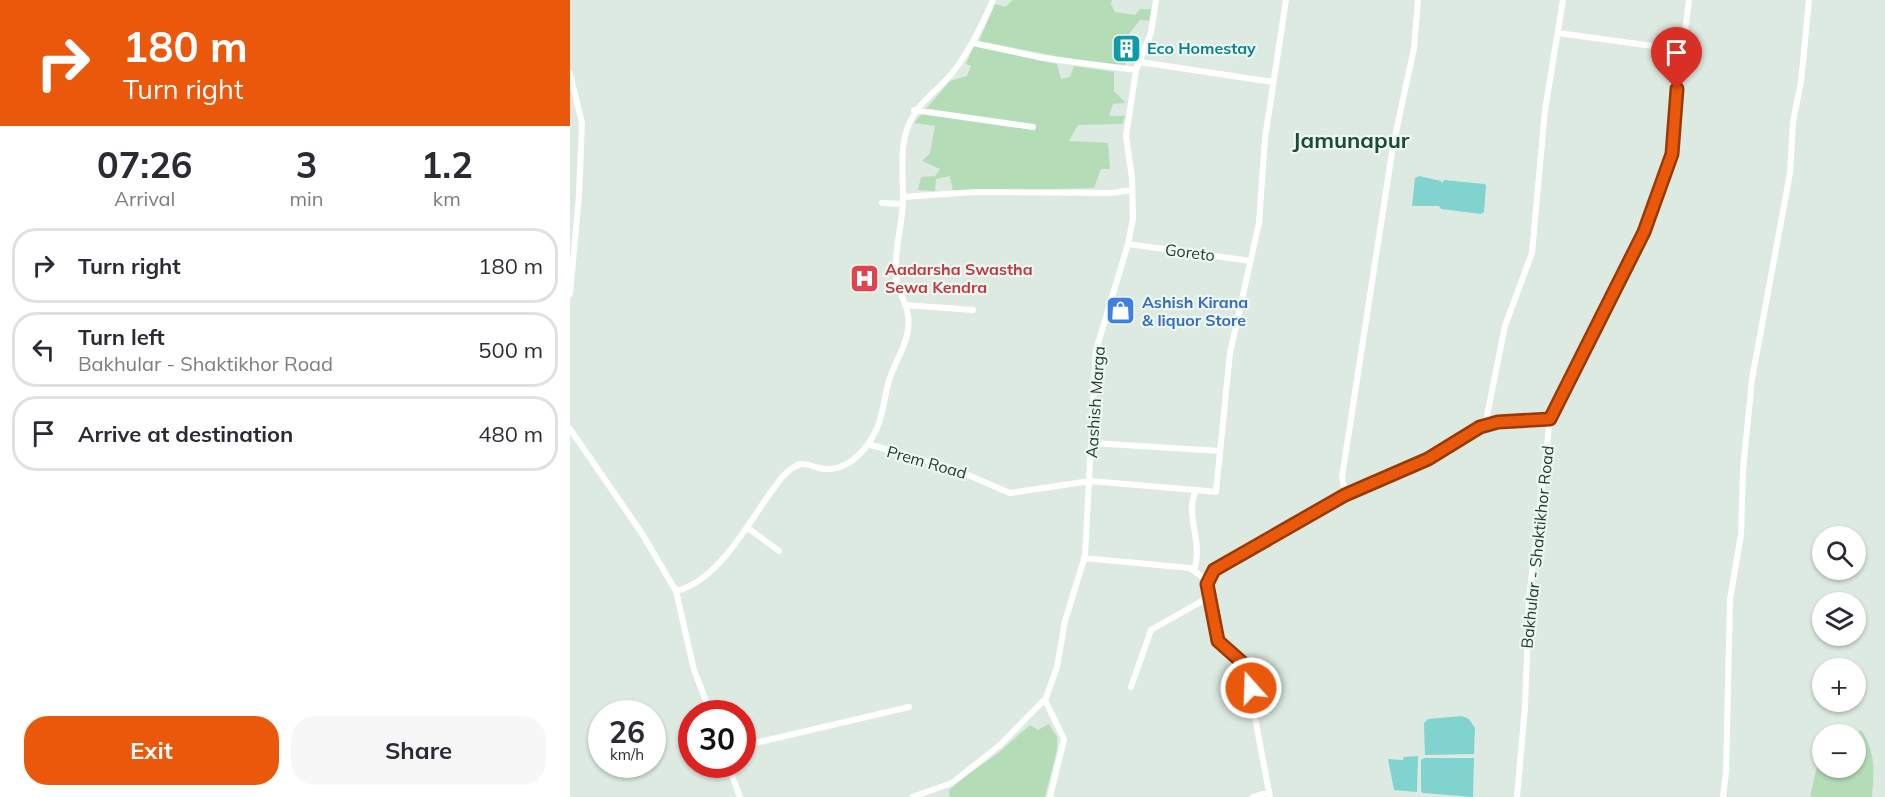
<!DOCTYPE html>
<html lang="en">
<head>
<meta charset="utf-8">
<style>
  :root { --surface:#fff; --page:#f7f7f7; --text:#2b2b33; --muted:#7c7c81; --line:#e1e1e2; --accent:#ea580c }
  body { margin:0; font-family:Mulish,sans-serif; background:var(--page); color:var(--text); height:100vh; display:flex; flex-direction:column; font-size:22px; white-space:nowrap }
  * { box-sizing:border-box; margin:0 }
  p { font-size:20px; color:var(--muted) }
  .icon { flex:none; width:33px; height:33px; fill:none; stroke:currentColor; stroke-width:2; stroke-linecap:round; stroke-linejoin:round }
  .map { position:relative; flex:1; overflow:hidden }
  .panel { display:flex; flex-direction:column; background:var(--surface); width:570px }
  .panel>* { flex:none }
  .hud { background:#ea580c; color:#fff; overflow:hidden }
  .controls { position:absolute; left:1242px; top:526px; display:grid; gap:12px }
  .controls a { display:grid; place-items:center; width:54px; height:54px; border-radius:50%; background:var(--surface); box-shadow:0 2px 4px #0004; font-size:30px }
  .speed { position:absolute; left:18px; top:700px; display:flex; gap:12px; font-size:30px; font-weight:700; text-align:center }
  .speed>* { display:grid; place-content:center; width:78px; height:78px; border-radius:50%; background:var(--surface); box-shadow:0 2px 4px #0004; line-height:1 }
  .speed small { font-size:15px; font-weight:400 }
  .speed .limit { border:9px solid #d22; background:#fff; color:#111 }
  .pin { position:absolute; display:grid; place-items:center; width:51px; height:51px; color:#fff; margin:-62px -26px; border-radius:50% 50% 50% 0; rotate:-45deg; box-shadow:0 0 6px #0007 }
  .pin .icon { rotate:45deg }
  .me { position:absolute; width:66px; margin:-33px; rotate:340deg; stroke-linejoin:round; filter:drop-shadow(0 0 4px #0008) }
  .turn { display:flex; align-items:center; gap:21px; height:126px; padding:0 24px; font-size:27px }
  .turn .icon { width:78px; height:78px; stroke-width:2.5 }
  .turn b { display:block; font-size:42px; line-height:51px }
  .eta { display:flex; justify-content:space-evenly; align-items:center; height:102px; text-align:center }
  .eta b { font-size:36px; font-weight:700; line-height:42px }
  .action { display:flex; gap:12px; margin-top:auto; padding:12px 24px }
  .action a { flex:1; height:69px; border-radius:24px; background:var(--accent); color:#fff; font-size:24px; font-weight:700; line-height:69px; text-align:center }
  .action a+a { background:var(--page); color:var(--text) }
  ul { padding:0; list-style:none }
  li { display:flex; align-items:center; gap:18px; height:75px; margin:0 12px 9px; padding:0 12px; border:3px solid var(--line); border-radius:24px }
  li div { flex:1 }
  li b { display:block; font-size:22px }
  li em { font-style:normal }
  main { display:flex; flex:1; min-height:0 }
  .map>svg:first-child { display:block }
  .green { fill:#b4ddb7 }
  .water { fill:#81d3cf }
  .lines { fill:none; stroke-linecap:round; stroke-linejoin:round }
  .minor { stroke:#fff; stroke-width:6 }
  .route-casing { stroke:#983908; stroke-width:15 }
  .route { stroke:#ea580c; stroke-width:10 }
  .labels { text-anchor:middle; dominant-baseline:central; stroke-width:4.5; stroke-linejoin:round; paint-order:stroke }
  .culture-label { font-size:16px; font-weight:bold; fill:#0d838f; stroke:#edf7f0; text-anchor:start }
  .street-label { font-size:16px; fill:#1e3a2d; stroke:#edf7f0 }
  .health-label { font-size:16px; font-weight:bold; fill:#be3a42; stroke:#edf7f0; text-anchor:start }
  .shop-label { font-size:16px; font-weight:bold; fill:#366cbe; stroke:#edf7f0; text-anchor:start }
  .district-label { font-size:22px; font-weight:bold; fill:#194d36; stroke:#edf7f0 }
</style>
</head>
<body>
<main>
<section class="panel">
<div class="hud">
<div class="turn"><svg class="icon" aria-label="right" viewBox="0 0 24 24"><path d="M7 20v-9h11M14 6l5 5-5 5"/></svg><div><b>180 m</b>Turn right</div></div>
</div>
<div class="eta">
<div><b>07:26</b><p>Arrival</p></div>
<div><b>3</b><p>min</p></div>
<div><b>1.2</b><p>km</p></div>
</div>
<ul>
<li><svg class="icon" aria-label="right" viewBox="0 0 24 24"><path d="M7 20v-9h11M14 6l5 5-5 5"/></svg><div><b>Turn right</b></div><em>180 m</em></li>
<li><svg class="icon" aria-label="left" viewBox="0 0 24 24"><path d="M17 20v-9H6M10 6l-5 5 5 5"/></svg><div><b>Turn left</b><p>Bakhular - Shaktikhor Road</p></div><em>500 m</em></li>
<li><svg class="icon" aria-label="arrive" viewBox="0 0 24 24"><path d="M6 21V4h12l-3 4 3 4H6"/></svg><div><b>Arrive at destination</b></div><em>480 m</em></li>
</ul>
<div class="action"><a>Exit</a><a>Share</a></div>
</section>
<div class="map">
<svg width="1315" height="797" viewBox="0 0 1315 797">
  <rect width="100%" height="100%" fill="#ddeae1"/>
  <path class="green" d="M443,0H542L541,4L545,12L565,15L570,9H581L579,21L570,20L555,39L549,52L557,55L555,65L527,64L409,41L425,4L435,7Z
    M404,45L487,64L491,79L500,77L504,66L544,72V91L556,103L543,104L539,116H555L552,124L508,125L499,141L538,143L540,169H531L524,188L383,192L380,176L366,179L365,191L348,190L351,177L365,176L370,169L352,161L360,153L365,126L344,123L380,81L397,76L401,66L396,64Z
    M479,724L487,737V750L475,797H380L379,791L386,783L427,754L460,725L468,730Z
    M1291,730C1306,750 1304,772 1302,797H1240L1246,770L1252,761V768H1286L1285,735Z"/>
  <path class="water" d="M849,176L871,181L872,183L874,180L914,184L916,185L914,212L911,214L871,209L869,206H842L845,178Z
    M892,716L899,719L905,728L904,754L855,755L854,723L858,719Z
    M848,756L847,792L824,790L818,759L833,760L834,757Z
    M854,758H904L903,797L853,793L851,791V760Z"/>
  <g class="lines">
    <path class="minor" d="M988,33L1112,50
      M403,43L473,58L566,70
      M570,62L703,82
      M0,74L12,123L9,195L0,294
      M344,110L463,127
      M333,197L405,192L541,193L562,190
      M312,203L333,204
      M558,244L681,261
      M325,271L374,267
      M335,305L403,310
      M915,426L935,326L962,253L975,110L993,0
      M0,429L71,532L106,591L124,670L141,714
      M522,443L650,451
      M298,444L384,469L440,493L520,481L626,490
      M775,495L772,477L823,146L844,48L848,0
      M178,528L209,551
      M514,558L620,568L638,581
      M624,571C634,540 614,517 626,490L646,492L660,353L689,223L695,138L716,0
      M106,591C151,580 181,517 207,484C212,476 222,466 231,464C238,463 243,467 249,468C269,473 287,460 298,444C312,425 313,405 318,384C324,361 342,340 338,315C336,301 327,290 326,276C324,254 330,234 332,213C335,188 329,160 335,136C344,102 364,96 383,72C400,50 412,26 423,0
      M561,687L581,630L639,597
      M475,700L494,739L480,797
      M172,746L339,707
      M158,765L170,797
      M342,797L382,783L430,745L476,698L487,667L495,621L515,556L526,350L558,244L563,219L562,178L556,136L566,70L581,33L586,0
      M683,797L699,792
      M700,797L675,665L648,641L637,584L644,570L775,495L858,459L910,427L928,422L980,419
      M947,797L955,707L959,599L980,419L1074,232L1102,154L1105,109L1119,0
      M1153,797L1156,772L1160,599L1171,535L1173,470L1182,379L1220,173L1223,122L1231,82L1239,0"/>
  </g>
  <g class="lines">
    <defs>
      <path id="route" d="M681,688L675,665L648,641L637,584L644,570L775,495L858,459L910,427L928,422L980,419L1074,232L1102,154L1107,89"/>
    </defs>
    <use href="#route" class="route-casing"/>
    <use href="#route" class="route"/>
  </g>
  <defs>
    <symbol id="building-square" viewBox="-11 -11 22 22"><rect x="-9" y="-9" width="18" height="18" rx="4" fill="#0f9aa8" stroke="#edf7f0"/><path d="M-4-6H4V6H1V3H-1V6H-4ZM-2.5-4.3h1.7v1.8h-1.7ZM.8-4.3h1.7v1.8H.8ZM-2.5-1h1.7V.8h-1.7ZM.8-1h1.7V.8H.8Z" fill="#fff"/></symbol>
    <symbol id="hospital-square" viewBox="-11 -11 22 22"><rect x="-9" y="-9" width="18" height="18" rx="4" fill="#e0444e" stroke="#edf7f0"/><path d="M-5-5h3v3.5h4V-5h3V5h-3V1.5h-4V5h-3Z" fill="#fff"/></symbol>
    <symbol id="shop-square" viewBox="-11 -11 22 22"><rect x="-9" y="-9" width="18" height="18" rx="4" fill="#3f7fe0" stroke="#edf7f0"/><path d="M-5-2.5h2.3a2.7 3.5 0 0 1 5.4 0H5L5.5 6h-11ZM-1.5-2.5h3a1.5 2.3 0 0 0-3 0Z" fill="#fff"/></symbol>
  </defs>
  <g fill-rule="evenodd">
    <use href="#building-square" x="540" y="32" width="33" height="33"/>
    <use href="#hospital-square" x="278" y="262" width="33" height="33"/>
    <use href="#shop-square" x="534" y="294" width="33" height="33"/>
  </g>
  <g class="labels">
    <g class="culture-label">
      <text x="577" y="48">Eco Homestay</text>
    </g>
    <g class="street-label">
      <text transform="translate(620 252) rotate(7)">Goreto</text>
      <text transform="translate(525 402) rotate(-86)">Aashish Marga</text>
      <text transform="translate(357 462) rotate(16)">Prem Road</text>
      <text transform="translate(967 547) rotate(-84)">Bakhular - Shaktikhor Road</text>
    </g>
    <g class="health-label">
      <text x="315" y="269">Aadarsha Swastha<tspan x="315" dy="18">Sewa Kendra</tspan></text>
    </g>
    <g class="shop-label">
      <text x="572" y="302">Ashish Kirana<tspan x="572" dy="18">&amp; liquor Store</tspan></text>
    </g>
    <g class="district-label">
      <text x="781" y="140">Jamunapur</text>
    </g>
  </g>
</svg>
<div class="controls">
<a><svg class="icon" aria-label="search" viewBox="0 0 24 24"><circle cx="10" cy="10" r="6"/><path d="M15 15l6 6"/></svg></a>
<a><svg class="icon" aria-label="layers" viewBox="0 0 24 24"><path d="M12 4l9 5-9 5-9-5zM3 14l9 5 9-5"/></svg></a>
<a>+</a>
<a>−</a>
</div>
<div class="speed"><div>26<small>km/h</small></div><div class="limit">30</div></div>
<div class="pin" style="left:1107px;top:89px;background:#d93025"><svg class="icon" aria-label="arrive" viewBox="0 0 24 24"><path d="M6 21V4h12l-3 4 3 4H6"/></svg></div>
<svg class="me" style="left:681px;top:688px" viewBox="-20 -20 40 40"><circle r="17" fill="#ea580c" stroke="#fff" stroke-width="3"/><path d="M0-11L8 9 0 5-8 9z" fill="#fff"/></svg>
</div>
</main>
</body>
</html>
